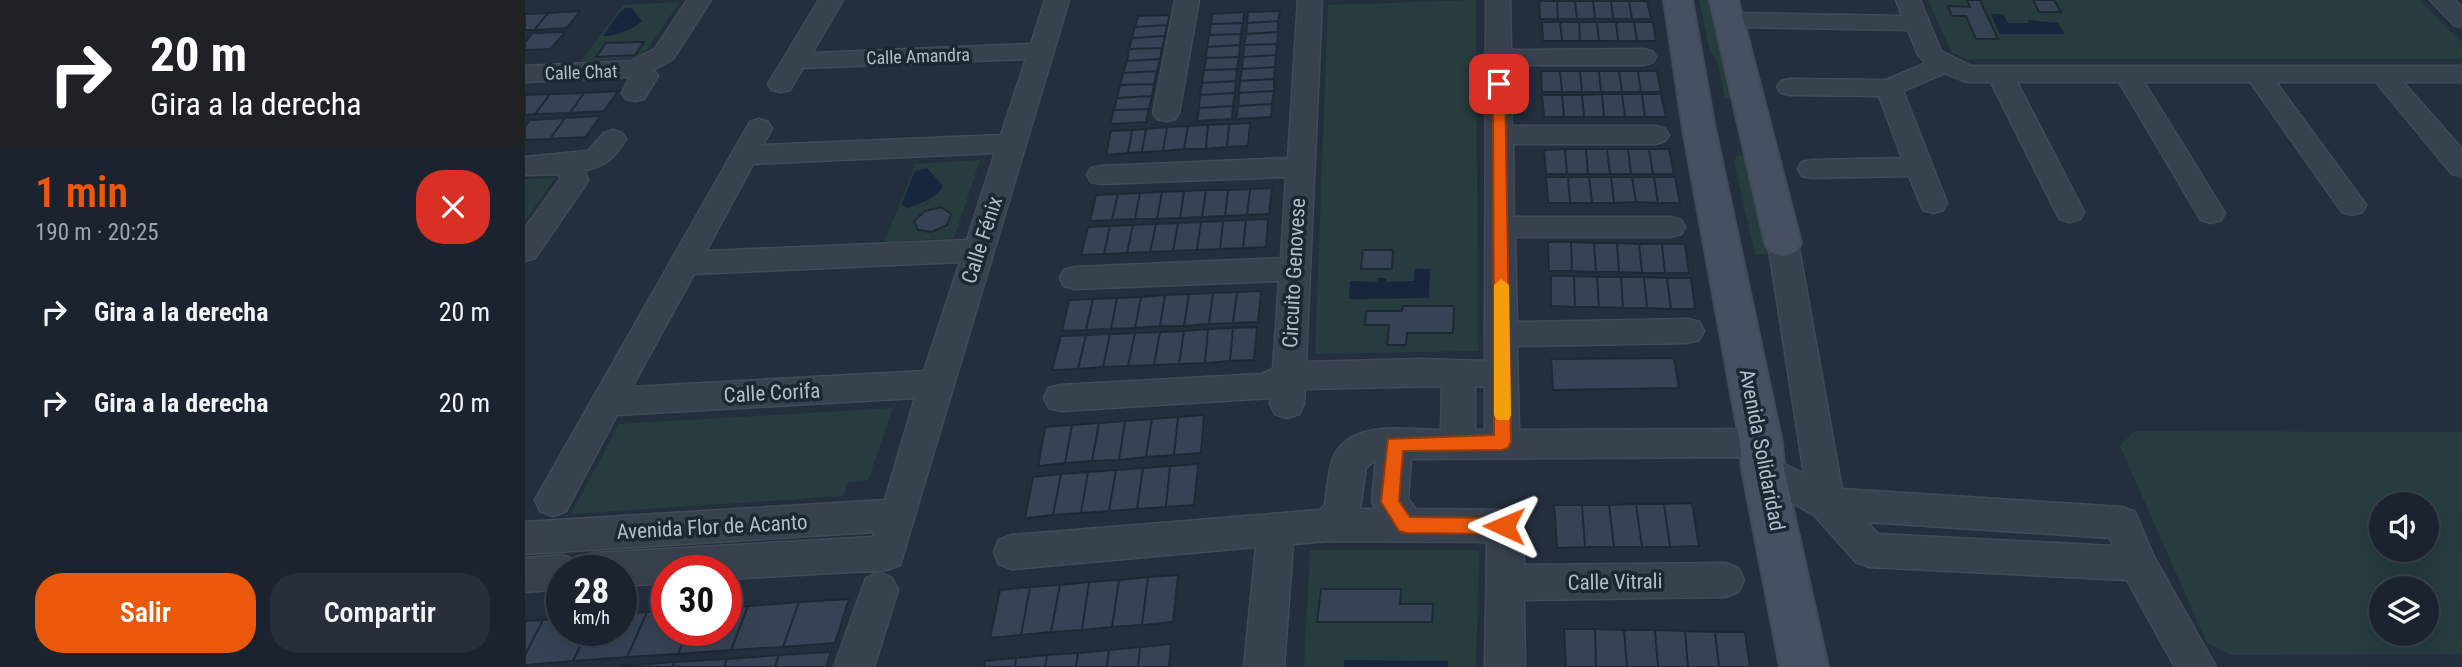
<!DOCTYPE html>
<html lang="es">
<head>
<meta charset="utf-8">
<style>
  :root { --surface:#1b232e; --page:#282f3a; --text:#f1f3f6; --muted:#a0a4aa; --line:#39404a; --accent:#ea580c }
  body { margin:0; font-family:"Roboto Condensed",sans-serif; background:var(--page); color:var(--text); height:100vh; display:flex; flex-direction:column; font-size:26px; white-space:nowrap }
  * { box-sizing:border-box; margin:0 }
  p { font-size:23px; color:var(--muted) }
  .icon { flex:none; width:38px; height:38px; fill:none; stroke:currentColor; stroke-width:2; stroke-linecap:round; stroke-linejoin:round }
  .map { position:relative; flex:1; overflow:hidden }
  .sheet { display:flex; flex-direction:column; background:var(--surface); width:525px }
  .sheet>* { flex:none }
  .hud { background:#202124; color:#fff; overflow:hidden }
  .controls { position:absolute; left:1844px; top:492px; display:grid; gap:14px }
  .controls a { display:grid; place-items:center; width:70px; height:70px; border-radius:50%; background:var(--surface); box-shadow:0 7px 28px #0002,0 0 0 2px var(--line); font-size:35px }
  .speed { position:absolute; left:21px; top:555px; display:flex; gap:14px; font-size:35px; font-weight:700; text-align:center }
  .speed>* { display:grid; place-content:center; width:91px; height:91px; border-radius:50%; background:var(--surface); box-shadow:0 7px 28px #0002,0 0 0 2px var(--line); line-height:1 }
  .speed small { font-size:18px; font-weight:400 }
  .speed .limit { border:10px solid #d22; background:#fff; color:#111 }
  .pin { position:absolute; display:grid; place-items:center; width:60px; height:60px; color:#fff; margin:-30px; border-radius:14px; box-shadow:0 4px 10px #0006 }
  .me { position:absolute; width:77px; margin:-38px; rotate:271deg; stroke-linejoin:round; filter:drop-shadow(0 0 5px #0008) }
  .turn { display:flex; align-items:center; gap:24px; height:147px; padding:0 35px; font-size:32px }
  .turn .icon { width:91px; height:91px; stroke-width:2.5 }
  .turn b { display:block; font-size:49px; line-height:60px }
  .round { display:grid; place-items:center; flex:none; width:74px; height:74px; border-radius:28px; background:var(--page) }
  .head { display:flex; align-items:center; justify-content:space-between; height:119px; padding:0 35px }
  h1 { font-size:42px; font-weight:600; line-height:52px; color:var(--accent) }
  .button { display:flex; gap:14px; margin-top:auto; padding:14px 35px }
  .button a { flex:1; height:80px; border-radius:28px; background:var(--accent); color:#fff; font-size:28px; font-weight:600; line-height:80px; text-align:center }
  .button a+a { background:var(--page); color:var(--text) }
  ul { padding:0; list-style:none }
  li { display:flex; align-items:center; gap:21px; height:91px; padding:0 35px }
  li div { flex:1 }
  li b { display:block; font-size:26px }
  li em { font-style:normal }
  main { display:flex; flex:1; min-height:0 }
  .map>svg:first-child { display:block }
  .green { fill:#263c3f; fill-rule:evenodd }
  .water { fill:#17263c }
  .building { fill:#364354; stroke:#1f2835; stroke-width:2 }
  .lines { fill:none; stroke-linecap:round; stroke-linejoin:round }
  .minor-casing { stroke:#414a57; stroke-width:3 }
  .secondary-casing { stroke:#414a57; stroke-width:4 }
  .minor { fill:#38414e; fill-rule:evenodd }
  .secondary { fill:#465061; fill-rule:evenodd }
  .route { fill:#ea580c; stroke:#983908; stroke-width:2 }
  .slow { fill:#f59e0b }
  .labels { text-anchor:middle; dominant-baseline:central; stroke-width:7; stroke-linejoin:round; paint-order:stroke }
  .far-street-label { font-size:18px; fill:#b4bcc9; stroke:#1d2633 }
  .street-label { font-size:21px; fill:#b4bcc9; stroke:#1d2633 }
</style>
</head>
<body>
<main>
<section class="sheet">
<div class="hud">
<div class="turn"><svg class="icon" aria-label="right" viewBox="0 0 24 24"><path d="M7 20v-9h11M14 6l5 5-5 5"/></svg><div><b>20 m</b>Gira a la derecha</div></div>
</div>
<div class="head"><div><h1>1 min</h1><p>190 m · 20:25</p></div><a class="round" style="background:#d93025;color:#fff"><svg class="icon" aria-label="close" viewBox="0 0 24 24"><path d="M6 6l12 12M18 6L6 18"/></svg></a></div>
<ul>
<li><svg class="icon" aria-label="right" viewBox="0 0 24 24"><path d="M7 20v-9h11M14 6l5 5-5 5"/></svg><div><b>Gira a la derecha</b></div><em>20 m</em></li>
<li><svg class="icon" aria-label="right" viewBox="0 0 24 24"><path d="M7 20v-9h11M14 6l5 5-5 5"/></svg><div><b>Gira a la derecha</b></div><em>20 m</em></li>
</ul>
<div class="button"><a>Salir</a><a>Compartir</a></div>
</section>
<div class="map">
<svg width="1937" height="667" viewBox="0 0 1937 667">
  <rect width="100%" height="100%" fill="#242f3e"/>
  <path class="green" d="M951,0L953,351L790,354L803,5Z
    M1174,0H1185L1208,99H1200L1192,61L1185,51Z
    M1403,0H1895L1937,43V59H1442L1427,53Z
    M155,2L116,58L56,61L98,5Z
    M1213,154L1223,158L1244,254L1230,255L1209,161Z
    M455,160L429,238L359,242L391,164Z
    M30,178L0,221V179Z
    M368,408L343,480L323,482L319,496L46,514L94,424Z
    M1609,431L1937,432V654L1706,655L1682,643L1595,446ZM1857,504H1902V550H1857ZM1857,588H1902V634H1857Z
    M785,550H954L951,667H779Z"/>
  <path class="water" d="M101,8H107L117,21C109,29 90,37 78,36L96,11Z
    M1466,14H1478L1483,23H1504L1503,20L1533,23L1540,34H1475Z
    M402,168L418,186C413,197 394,204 383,208L378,206L377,203L390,171Z
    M890,269H905L904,298L824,299L825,281L852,282V278H861L862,282L889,281Z
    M819,660L923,661V667H819Z"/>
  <path class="building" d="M1442,0H1455L1473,39H1451L1441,16H1427L1423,6L1445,7Z
    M1508,0H1529L1536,12H1514Z
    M1014,1H1032L1033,19H1015Z
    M1032,1H1050L1052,19H1033Z
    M1050,1H1068L1070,19H1052Z
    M1068,1H1086L1088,19H1070Z
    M1086,1H1104L1107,19H1088Z
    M1104,1H1122L1126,19H1107Z
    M55,11L42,28L9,30L23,13Z
    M755,11L753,21L722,23L723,12Z
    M719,12L718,23L686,24L687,14Z
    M23,13L9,30H0V14Z
    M645,15L642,25L610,27L613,16Z
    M753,21V32L721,34L722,23Z
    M1017,22H1035L1037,41H1018Z
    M1035,22H1054L1055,41H1037Z
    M1054,22H1072L1074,41H1055Z
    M1072,22H1091L1093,41H1074Z
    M1091,22H1109L1112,41H1093Z
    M1109,22H1128L1131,41H1112Z
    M718,23L716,34L684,35L686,24Z
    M642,25L640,36L607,38L610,27Z
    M40,32L26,49L0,50V42L8,33Z
    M753,32L752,44L719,45L721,34Z
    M716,34L715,45L682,47L684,35Z
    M640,36L637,48L604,49L607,38Z
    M119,42L110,55L71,57L81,43Z
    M752,44L751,55L718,57L719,45Z
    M715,45L714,57L681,58L682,47Z
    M637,48L635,59L602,61L604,49Z
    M751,55L750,67L717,69L718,57Z
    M714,57L712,69L679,70L681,58Z
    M635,59L632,71L598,73L602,61Z
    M750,67L749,79L715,81L717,69Z
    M712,69L711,81L677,83L679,70Z
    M632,71L629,84L595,85L598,73Z
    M1016,71H1035L1037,92H1017Z
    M1035,71H1055L1057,92H1037Z
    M1055,71H1074L1076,92H1057Z
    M1074,71H1094L1097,92H1076Z
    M1094,71H1113L1116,92H1097Z
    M1113,71H1132L1136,92H1116Z
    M749,79V91L714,93L715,81Z
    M711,81L710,93L675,95L677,83Z
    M629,84L627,96L592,98L595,85Z
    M93,91L79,111L45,113L59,93Z
    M749,91L747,104L713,106L714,93Z
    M59,93L45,113L10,114L25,94Z
    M710,93L708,106L674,108L675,95Z
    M25,94L10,114L0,115V95Z
    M1077,94H1097L1100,117H1079Z
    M1077,94L1079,117H1059L1057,95Z
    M1097,94H1117L1120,117H1100Z
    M1117,94H1136L1141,117H1120Z
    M1017,95H1037L1039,117H1019Z
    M1037,95H1057L1059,117H1039Z
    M627,96L624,109L589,110L592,98Z
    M747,104L746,117L711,119L713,106Z
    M708,106L707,119L672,121L674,108Z
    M624,109L621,122L585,124L589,110Z
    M75,116L61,137L25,139L40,118Z
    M40,118L25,139L0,140V126L5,120Z
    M725,123L723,146L702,147L704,124Z
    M704,124L702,147L681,149L683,125Z
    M683,125L681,149H659L663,126Z
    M663,126L659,149L638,151L642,127Z
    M642,127L638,151L617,152L621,129Z
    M621,129L617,152L603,153L607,130Z
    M607,130L603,153L581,155L586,131Z
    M1040,149H1061L1063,174H1042Z
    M1040,149L1042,174H1021L1019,150Z
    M1061,149H1082L1085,174H1063Z
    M1082,149H1103L1106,174H1085Z
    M1103,149H1124L1128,174H1106Z
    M1124,149H1144L1149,174H1128Z
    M1021,177H1043L1045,203H1023Z
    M1043,177H1064L1067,203H1045Z
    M1064,177H1086L1089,203H1067Z
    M1086,177H1107L1111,202L1089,203Z
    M1107,177H1129L1133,203L1111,202Z
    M1129,177H1150L1155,203H1133Z
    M747,188L744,214L722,215L725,189Z
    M725,189L722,215L700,216L703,190Z
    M681,190L677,217L655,218L659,191Z
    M681,190H703L700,216L677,217Z
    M659,191L655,218L632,219L637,192Z
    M637,192L632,219H610L615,193Z
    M615,193L610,219L587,220L593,194Z
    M593,194L587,220L565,221L571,195Z
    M416,207L426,214L422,225L407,232L393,230L389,221L400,211Z
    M743,219L741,247L718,248L721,220Z
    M721,220L718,248L695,249L698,221Z
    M698,221L695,249L672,250L676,222Z
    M676,222L672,250L648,251L653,223Z
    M653,223L648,251L625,252L631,224Z
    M631,224L625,252L602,253L608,225Z
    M608,225L602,253L579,254L585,226Z
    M585,226L579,254L556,255L563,227Z
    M1023,242H1046L1047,271H1024Z
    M1046,242L1069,243L1071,272L1047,271Z
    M1069,243H1092L1094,272H1071Z
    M1092,243L1114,244L1117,273L1094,272Z
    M1114,244H1137L1140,273H1117Z
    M1137,244H1160L1164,273H1140Z
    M838,250H868L867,269H836Z
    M1026,276H1049L1050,307L1026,306Z
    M1049,276L1072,277L1074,307H1050Z
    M1072,277H1096L1098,308L1074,307Z
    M1096,277H1119L1122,308H1098Z
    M1119,277L1142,278L1146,309L1122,308Z
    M1142,278H1166L1170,309H1146Z
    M736,291L733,322L708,323L712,292Z
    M712,292L708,323L684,324L688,293Z
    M688,293L684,324L659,326L664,294Z
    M664,294L659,326H635L640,295Z
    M640,295L635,326L610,328L616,297Z
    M616,297L610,328L586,329L592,298Z
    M592,298L586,329L561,330L568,299Z
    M568,299L561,330L537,331L544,300Z
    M878,306H929L928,333H882L881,345H862L864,325H840L841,311H877Z
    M732,327L729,360L705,361L708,328Z
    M708,328L705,361L680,363L683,329Z
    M683,329L680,363L654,364L659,331Z
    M659,331L654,364L629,365L635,332Z
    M635,332L629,365L603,366L610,333Z
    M610,333L603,366L578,367L585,334Z
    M585,334L578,367L553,369L561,335Z
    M561,335L553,369L527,370L536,336Z
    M1149,358L1154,388L1028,390L1026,359Z
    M679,415L676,453L649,455L653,417Z
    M653,417L649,455L621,457L627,419Z
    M627,419L621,457L594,460L600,421Z
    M600,421L594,460L567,461L574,423Z
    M574,423L567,461L540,463L547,425Z
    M547,425L540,463L513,466L520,427Z
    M673,464L669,505L641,507L645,466Z
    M645,466L641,507L612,509L618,468Z
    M618,468L612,509L584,511L591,470Z
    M591,470L584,511L556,513L563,472Z
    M563,472L556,513L528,515L536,474Z
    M536,474L528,515L500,518L508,477Z
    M1167,503L1174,546L1145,547L1139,504Z
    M1111,504L1117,547H1089L1084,505Z
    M1111,504H1139L1145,547H1117Z
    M1029,505H1057L1060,547L1032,548Z
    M1057,505H1084L1089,547H1060Z
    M653,575L648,622L617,625L623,577Z
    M623,577L617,625L587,627L594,580Z
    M594,580L587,627L557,630L564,582Z
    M564,582L557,630L526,632L535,585Z
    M535,585L526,632L496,635L505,587Z
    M505,587L496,635L465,638L475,590Z
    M796,589H876L875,604H908L907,622H792Z
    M324,599L310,643L258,647L274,602Z
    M274,602L258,647L206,650L223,606Z
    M223,606L206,650L153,654L163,630H201V607Z
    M142,611V630H163L153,654L102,657L122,612Z
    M122,612L102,657L48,661L63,630H96V614Z
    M37,618V630H63L48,661L0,665V655L18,620Z
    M18,620L0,655V621Z
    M1039,629H1070L1071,667H1041Z
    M1070,629L1099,630L1102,667H1071Z
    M1099,630H1130L1133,667H1102Z
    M1130,630L1160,631L1163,667H1133Z
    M1160,631L1190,632L1194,667H1163Z
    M1190,632H1220L1225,667H1194Z
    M646,644L644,667H613L615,647Z
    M615,647L613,667H582L584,650Z
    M584,650L582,667H551L553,653Z
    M306,652L301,667H250L254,655Z
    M553,653L551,667H520L522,655Z
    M254,655L250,667H199L202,659Z
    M522,655L520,667H490L491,658Z
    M491,658L490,667H459L460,661Z
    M202,659L199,667H148L149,662Z
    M149,662L148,667H97V666Z"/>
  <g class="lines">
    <defs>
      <path id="minor" d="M162,0H186L148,59L128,70L133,76L119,99L110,101L101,99L97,93L105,77L0,82V66L106,61L130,49Z
        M294,0H318L287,53L506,44L520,0H544L375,565L362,570L201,579V570H142V583L96,586V570H37V589L0,592V558L37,555L50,560L53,565L56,558L69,553L348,537L350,532L0,554V522L360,500L390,398L92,415L41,511L28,516L15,511L10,500L225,122L234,119L243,122L247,128L238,145L476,135L501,59L278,68L265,90L256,92L247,90L243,84ZM470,153L442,240L181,251L228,164ZM435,262L399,371L107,387L169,274Z
        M650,0H674L654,113L650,119L641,121L632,119L628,113Z
        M773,0H797L781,362L896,359L960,361L961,0H985L986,50L1119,49L1128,52L1131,57L1128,62L1119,65H986L987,126H1131L1140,129L1144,135L1140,141L1131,144H988L989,217H1146L1156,220L1160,227L1156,234L1146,237H990L992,322L1163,319L1174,322L1179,331L1174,340L1163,343L992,346L994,430L1236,429L1248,433L1253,443L1248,453L1242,455L1279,474L1243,243L1248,236L1258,232L1268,236L1273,243L1317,489L1597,507L1610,512L1628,555L1691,667H1650L1602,580L1344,567L1331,562L1289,515L1226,480L1221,469L1229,457L886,459L883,499L891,509L980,510L993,515L998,526L999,565L1200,563L1213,568L1219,580L1213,592L1200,597L999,600L1000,667H960L962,542L804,541L768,544L759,667H719L731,547L487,569L474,564L469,552L474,540L487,535L795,510L800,505C802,491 803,474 807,461C822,418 882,430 916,430L917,386L780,389L779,404L774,414L762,418L750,414L745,404L746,398L536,411L524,408L519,398L524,388L536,385L736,374L748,369L754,281L550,289L539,286L535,278L539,270L550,267L756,258L761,177L576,184L566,182L562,175L566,168L576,166L763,158ZM950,386L960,387V430H950ZM851,459L847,502L851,509H835L841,468ZM1342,522L1585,538L1588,546L1353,534Z
        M1371,0H1395L1416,51L1446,66H1937V82H1878L1937,149V176L1927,174L1851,82H1751L1841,205L1837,212L1827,215L1817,212L1725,82H1619L1700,213L1696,220L1686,223L1676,220L1594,82H1492L1559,212L1555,219L1545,222L1535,219L1531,212L1466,82H1442L1420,73L1378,91L1422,203L1418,210L1408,213L1398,210L1384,176L1287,178L1277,176L1273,169L1277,162L1287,160L1377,158L1354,96L1265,95L1256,93L1252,87L1256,81L1265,79L1361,80L1401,63L1393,55L1383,30L1205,27L1197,25L1193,20L1197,15L1205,13L1377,16Z
        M1905,0H1930L1937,7V27L1929,25Z
        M88,130L97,133L101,139C90,157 82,166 60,170L63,180L59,187L10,258L0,261V228L35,179L34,174L0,175V157L63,151L79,133Z
        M354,572L367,578L373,590L349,667H309L341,578Z"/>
      <path id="secondary" d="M1139,0H1167L1190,129L1257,443L1259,469L1303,667H1255L1217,469L1215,443L1158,129Z
        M1185,0H1213L1276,243L1271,252L1258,256L1245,252L1240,243Z"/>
    </defs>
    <use href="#minor" class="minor-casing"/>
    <use href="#secondary" class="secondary-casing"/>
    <use href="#minor" class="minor"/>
    <use href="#secondary" class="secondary"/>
  </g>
  <path class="route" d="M974,80L980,84L986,442L983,448L977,450L878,451L874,501L885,517L979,518L986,520L989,526L986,532L979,534L881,533L874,531L856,502L863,439L969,435L968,84Z"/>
  <path class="slow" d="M976,279L984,285L986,415L984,420H972L969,415V285Z"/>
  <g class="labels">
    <g class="far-street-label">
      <text transform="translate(393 56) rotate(-2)">Calle Amandra</text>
      <text transform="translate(56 72) rotate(-2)">Calle Chat</text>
    </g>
    <g class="street-label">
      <text transform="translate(457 240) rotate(-72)">Calle Fénix</text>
      <text transform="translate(769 273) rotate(-87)">Circuito Genovese</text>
      <text transform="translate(247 393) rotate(-3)">Calle Corifa</text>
      <text transform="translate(1237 450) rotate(79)">Avenida Solidaridad</text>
      <text transform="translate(187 527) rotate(-3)">Avenida Flor de Acanto</text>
      <text transform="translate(1090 582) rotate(-1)">Calle Vitrali</text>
    </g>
  </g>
</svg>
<div class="controls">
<a><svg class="icon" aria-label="sound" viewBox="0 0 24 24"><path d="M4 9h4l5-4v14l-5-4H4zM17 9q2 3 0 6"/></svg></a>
<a><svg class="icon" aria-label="layers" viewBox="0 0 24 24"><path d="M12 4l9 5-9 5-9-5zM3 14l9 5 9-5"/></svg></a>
</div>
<div class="speed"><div>28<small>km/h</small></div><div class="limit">30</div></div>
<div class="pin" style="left:974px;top:84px;background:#d93025"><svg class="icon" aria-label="arrive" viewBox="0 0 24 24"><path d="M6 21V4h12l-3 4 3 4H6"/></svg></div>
<svg class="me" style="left:979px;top:526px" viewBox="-20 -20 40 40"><path d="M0-17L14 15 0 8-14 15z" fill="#ea580c" stroke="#fff" stroke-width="4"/></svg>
</div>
</main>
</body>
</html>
